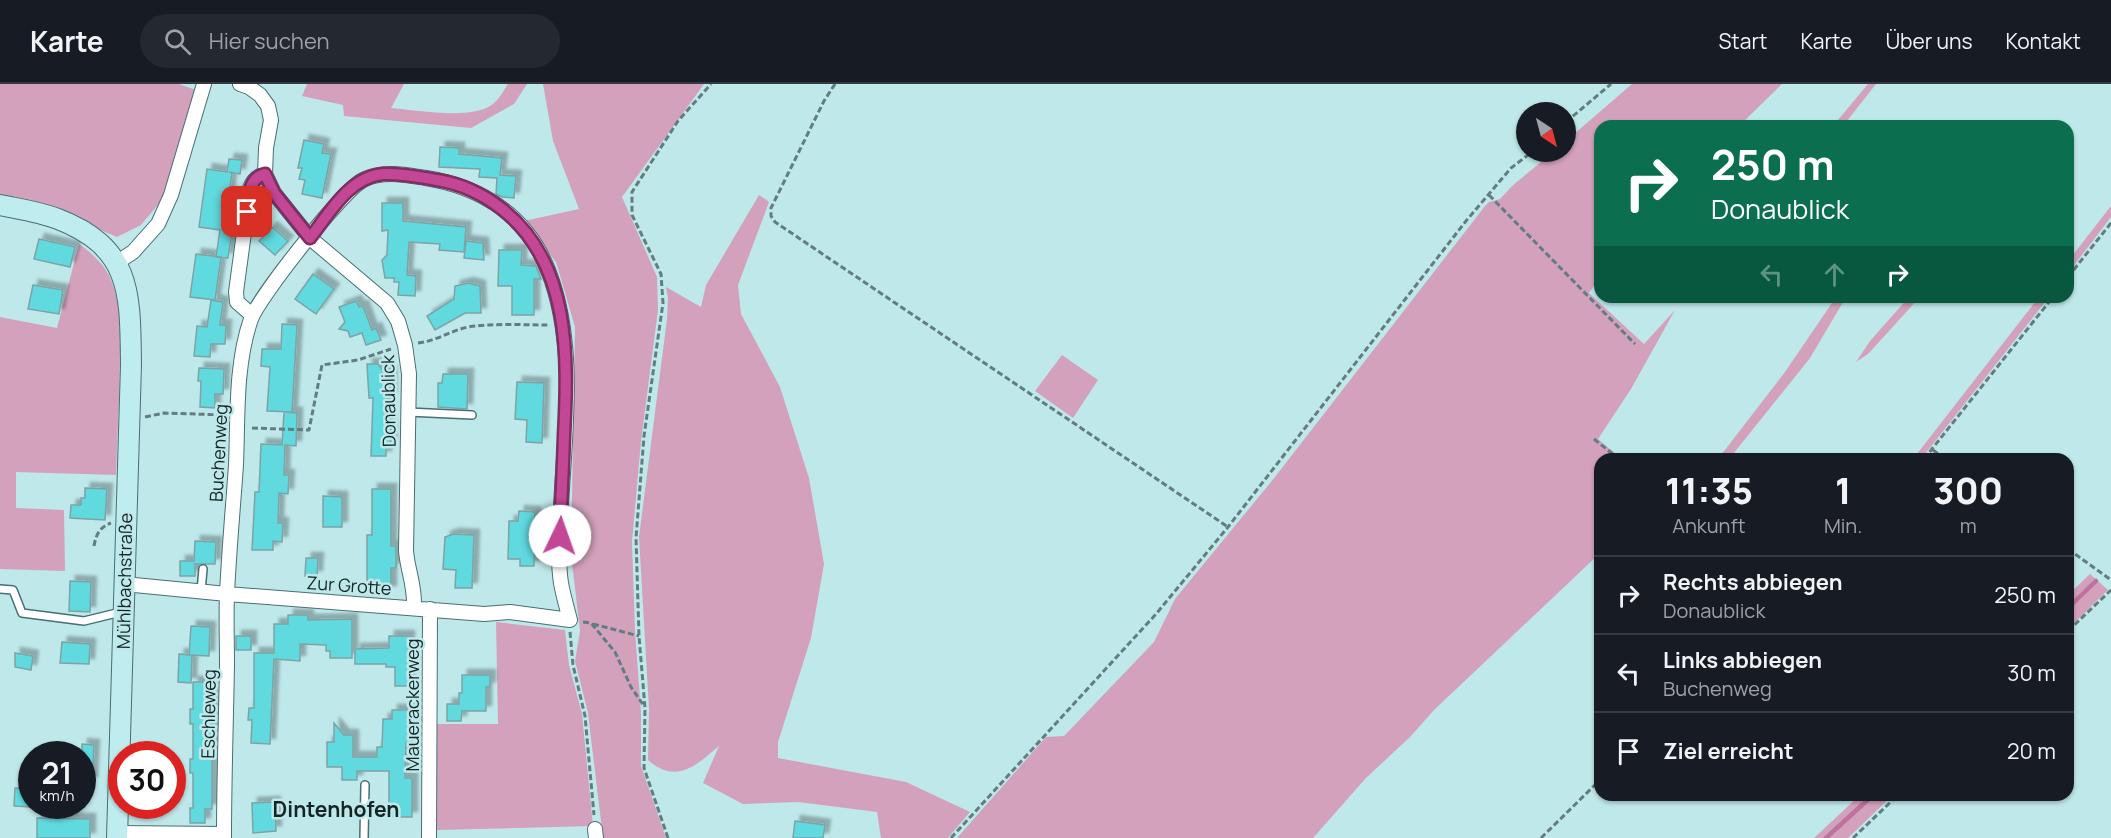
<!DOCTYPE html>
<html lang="de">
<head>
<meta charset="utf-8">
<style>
  :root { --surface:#171b24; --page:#242831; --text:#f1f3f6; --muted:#9ea1a6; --line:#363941 }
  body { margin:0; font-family:Manrope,sans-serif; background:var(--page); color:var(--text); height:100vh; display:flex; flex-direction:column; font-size:22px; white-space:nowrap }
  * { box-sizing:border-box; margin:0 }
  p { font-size:20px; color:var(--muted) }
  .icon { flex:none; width:33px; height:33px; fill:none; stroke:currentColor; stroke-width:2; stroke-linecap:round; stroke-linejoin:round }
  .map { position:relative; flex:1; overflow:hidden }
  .sheet { position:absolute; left:1594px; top:369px; width:480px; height:348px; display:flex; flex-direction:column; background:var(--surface); border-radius:18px; box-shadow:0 2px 4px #0004 }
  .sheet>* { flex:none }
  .hud { position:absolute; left:1594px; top:36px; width:480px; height:183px; border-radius:18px; box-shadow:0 2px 4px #0004; background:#0b6e4f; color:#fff; overflow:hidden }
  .needle { width:39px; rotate:144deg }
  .fabs { position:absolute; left:1516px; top:18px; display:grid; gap:12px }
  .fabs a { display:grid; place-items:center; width:60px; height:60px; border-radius:50%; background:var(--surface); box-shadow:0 2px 4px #0004; font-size:30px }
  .speed { position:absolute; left:18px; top:657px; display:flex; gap:12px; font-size:30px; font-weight:700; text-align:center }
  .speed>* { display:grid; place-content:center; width:78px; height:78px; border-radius:50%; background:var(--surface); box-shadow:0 2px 4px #0004; line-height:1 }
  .speed small { font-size:15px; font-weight:400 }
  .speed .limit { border:9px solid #d22; background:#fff; color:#111 }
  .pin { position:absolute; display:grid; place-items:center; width:51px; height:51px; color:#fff; margin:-26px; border-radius:12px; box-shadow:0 3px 9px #0006 }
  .me { position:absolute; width:66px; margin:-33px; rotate:3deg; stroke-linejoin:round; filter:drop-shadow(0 0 4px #0008) }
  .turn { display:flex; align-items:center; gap:21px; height:126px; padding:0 18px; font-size:27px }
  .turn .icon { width:78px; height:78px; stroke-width:2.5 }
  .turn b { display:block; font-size:42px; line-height:51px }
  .lanes { display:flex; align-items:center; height:57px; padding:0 18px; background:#0003; justify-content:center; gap:30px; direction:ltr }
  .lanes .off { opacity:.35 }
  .eta { display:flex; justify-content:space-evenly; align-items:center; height:102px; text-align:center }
  .eta b { font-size:36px; font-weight:800; line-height:42px }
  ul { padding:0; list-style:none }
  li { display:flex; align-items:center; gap:18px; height:78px; padding:0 18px; border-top:2px solid var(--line) }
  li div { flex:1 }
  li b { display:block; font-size:22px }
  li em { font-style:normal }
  header { display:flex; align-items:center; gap:36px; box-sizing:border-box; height:84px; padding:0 30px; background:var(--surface); border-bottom:2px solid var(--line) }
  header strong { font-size:28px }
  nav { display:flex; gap:33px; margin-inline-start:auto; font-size:21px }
  .search { width:420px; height:54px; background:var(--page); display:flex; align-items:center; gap:15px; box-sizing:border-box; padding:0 21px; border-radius:33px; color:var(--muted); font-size:22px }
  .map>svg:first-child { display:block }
  .green { fill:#d3a1bc }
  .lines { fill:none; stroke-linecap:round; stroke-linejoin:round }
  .stream { stroke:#bd739d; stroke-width:4.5 }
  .building { fill:#61d9df; stroke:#7ca4a6; stroke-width:1.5; filter:url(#shadow) }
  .service-casing { stroke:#486f71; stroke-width:10 }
  .minor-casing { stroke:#486f71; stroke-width:16 }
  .secondary-casing { stroke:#486f71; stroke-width:22 }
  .path { stroke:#627d7f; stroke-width:3; stroke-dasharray:6 3; stroke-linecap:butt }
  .service { stroke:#fff; stroke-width:7 }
  .minor { stroke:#fff; stroke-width:14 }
  .secondary { stroke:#bfecee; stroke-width:20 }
  .route-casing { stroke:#7f2e62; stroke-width:15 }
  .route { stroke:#c44796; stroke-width:10 }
  .labels { text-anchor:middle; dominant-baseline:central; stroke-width:5; stroke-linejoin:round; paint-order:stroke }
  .street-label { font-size:18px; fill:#152526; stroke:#bfe8ea }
  .quarter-label { font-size:21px; font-weight:bold; fill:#152526; stroke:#bfe8ea }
</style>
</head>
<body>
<header>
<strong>Karte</strong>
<div class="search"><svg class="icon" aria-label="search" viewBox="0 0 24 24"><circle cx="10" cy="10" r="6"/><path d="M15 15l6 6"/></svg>Hier suchen</div>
<nav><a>Start</a><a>Karte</a><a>Über uns</a><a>Kontakt</a></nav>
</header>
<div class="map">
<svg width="2111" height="754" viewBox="0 0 2111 754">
  <defs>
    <filter id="shadow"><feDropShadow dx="5.5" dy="-5.5" stdDeviation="1.5" flood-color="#0004"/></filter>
  </defs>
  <rect width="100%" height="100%" fill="#bfe8ea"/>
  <path class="green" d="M0,0H179L196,6L162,116L141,141L117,153L89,141L0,115Z
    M307,0H404L391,24C416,26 475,37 494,19C500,14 504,6 508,0H527L514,20L471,44L344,32L343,21L302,12Z
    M543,0H704L622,113L657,193L658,226L641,357L632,458L635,547L641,629V682L666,754H603L588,629L575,577L580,547L571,470L575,243L556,178L524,137L579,125L553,57Z
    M1632,0H1782L1739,42H1600V193L1589,209L1644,260L1675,226L1631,305L1598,355L1622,375H1600L1599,470L1434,626L1410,653L1366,694L1313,754H957L1046,653L1064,652L1154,558L1175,515L1275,393L1485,122L1489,118L1500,115L1512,102L1553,68H1566V57Z
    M1868,0H1876L1843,42H1833Z
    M759,111L769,118L738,201L741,230L780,303L809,394L824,480L811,554L778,658V674L906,698L970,728L948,754H881L877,728L798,718L743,720L703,699L719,662C697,681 676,701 648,676L649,625L639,453L667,235L668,214L666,203L701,223L706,201Z
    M2111,122V133L2069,188V176Z
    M79,160C93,170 106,182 112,198C121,221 120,246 120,271C120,311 117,351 116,391L16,388V424L64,426L65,487L0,485V233L57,244Z
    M1836,213H1846L1810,274L1729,375H1718L1785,288Z
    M1909,213H1920L1868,270L1856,278L1870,257Z
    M2039,213H2049L1921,375H1913Z
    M1062,271L1098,296L1073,334L1035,307Z
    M2090,490L2108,506L2069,544V510Z
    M496,538L565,546L569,581L582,630L593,742L437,746V640H498Z
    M1860,711H1893L1848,754H1814Z"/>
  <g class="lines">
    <path class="stream" d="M2068,524L2096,497
      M1826,754L1873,711"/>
  </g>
  <path class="building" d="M304,56L324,60L322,69L331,70L322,114L302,110L305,96L299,95L302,84H298Z
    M440,63L459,64V70L502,74L500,91L516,92L514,114L502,113L496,110L497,94L479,93L480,85L439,83Z
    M229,75L242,76L240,90L229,88L232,89L224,146L232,147L228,174L216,173L220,146L199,143L207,85L227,88Z
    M382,119H403V137L466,143L464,168L439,166L440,160L409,158L407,191L416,192L415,212L398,211L399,198H394V194H385L382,176L387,171L388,146L382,147Z
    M272,143L288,157L275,171L259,157Z
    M39,155L75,163L70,183L34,175Z
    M466,157L483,159L484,176L464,174Z
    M499,166H522L521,181L536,182L541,195H534V231H512V202H498Z
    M196,170L221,173L215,216L190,213Z
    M313,190L334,205L316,230L295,215Z
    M468,199L480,202L481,229H465L435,246L427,232L454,215L455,202Z
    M33,201L63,206L59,230L28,225Z
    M211,216L223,218L220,241H226L225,260H211L210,273L194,272L197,242L207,243Z
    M356,217L359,223L363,222L372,246L376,244L381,256L366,261L362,249L350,253L348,247L339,245L345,238L339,223Z
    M282,240L297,241L292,328L267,327L270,283L261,282L262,265H281Z
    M367,280H378L384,288H391V314H387V342H391V360H386V372H371L373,314H369Z
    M199,284L224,285L223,310H215V324L200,323L201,297H198Z
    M443,290H468L467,325L438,323V299H442Z
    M517,298L544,299L542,359L526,358L527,336L515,335Z
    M284,328L297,329L296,362L285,361L284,391H289L288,410L279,409L278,439H283L282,458L273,457V466H252L255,408H259L261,360L282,361Z
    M85,404L107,405L105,436L70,434L71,421H81V414H85Z
    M372,405H391V462H396V484H391V507L378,508V496H367V451H372Z
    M323,412L342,413V443H323Z
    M519,427L535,428L534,482H520V475H508L509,437H518Z
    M453,450L474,451L472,504H455L456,486L443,485L445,453Z
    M195,457L216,458L215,480H195V492H180V477H194Z
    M306,474H318L317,492H305Z
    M70,497L91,498L90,528L69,527Z
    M288,531H308V536L352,535V574H330V567H326V561L300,560V577L274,575L270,660L251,659L252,636H248L249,624H254V569H274V540H288Z
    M191,542L210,543L209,572L189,571Z
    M236,552H251V566H236Z
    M389,552H409V602H395V583H386V580H355V565L389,564Z
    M62,558L90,560L89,580L60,579Z
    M15,569L33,572L31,586L15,583Z
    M179,570L192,571L191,599L178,598Z
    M462,591H490V603H486V627H462L461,637H447V620H459V609H462Z
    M193,598H212V725H205V739H190V724H193V689H190V675H193V640H190V625H193Z
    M392,626H413L412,659H406L405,694H412V733H389V687H357V696H342V683H327V658H334V639L344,651H353V673H377V663H382L383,635H392Z
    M82,660L94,661L92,698H82Z
    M15,704L32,705V723L14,722Z
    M275,718L276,747L253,749L252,719Z
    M37,734L90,735V754H37Z
    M795,737L825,741L823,754H793Z"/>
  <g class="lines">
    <defs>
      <path id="service" d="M408,328L472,331
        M0,505L13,506L22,529L84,537L121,528
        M201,507L203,485
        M364,754L365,701"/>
      <path id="minor" d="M240,0L249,3L260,11L268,22L271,36L266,64L265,90L274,109L310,154L387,219L398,237L405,261L409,290L406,467C408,488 415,502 414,523
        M116,179L133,168L158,140L171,111L204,0
        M252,231L237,218L236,208L250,104C253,96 257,92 265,90
        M124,500L227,510L484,530L510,528L570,536C567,524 563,511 561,499C557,473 560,447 561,422C565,344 577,260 548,186C527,132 482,103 426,94C406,91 383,86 363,96C343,106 259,213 251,235C235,281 238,334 236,381C233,424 229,467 227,510C226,533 227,557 227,580C226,638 224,696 224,754
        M595,745L596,754
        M117,749L224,750
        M429,754L430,525"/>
      <path id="secondary" d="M0,121C19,125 40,128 58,135C133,164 130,211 131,281L117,754"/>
    </defs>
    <use href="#service" class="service-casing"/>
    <use href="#minor" class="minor-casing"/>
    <use href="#secondary" class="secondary-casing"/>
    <path class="path" d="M835,0L824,17L771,124V132L775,138L1228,443
      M1566,38L1611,0
      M1489,111L1635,260
      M2068,193L2111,139
      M418,259C436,257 450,247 468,243C494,239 523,241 549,241
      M145,333L164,329L225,331
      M252,344L309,346L322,281L358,276L391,265
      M1594,355L1619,375
      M1933,366L1945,375
      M1924,375L2053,213
      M94,462C96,450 100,443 111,439
      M2068,465L2111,496
      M583,538L591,539L615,568L631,603L644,622
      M593,540L639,552
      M2068,547L2111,506
      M570,548L573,581L585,632L594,731
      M668,754L644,684L645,624L639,552L636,454L644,352L663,219L661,190L632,131V108L678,37L711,0
      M951,754L1156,530L1228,443L1466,137L1511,84L1532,68
      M1541,754L1600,696
      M1853,754L1898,711"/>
    <use href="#service" class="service"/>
    <use href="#minor" class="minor"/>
    <use href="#secondary" class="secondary"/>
  </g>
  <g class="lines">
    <defs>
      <path id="route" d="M247,128C249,113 248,94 265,90L274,109L310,154C329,130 349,93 383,90C401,89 420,93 437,96C462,100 483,110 502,125C571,179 568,273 564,352C563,385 561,418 560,452"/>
    </defs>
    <use href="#route" class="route-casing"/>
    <use href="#route" class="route"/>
  </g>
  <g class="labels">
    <g class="street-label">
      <text transform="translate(388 317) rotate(-91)">Donaublick</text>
      <text transform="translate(218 369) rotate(-87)">Buchenweg</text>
      <text transform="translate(124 497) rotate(-89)">Mühlbachstraße</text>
      <text transform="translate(349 501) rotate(4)">Zur Grotte</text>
      <text transform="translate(412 621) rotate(-90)">Mauerackerweg</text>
      <text transform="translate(208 630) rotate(-89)">Eschleweg</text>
    </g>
    <g class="quarter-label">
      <text x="336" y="725">Dintenhofen</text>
    </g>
  </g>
</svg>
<div class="fabs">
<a><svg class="needle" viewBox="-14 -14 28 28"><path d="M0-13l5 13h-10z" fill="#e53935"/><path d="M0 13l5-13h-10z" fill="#9ea1a6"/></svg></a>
</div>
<div class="speed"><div>21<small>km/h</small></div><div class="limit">30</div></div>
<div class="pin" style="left:247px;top:128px;background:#d93025"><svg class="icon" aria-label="arrive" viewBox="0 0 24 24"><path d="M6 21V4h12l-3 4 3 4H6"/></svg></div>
<svg class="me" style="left:560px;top:452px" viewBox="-20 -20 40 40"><circle r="19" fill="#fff"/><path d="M0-13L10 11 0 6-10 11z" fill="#c44796"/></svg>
<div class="hud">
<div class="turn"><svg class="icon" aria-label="right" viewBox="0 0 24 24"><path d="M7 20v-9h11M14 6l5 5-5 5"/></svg><div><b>250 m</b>Donaublick</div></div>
<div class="lanes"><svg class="icon off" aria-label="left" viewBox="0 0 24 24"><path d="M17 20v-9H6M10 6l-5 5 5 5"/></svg><svg class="icon off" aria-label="ahead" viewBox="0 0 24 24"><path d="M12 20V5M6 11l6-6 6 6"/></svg><svg class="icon" aria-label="right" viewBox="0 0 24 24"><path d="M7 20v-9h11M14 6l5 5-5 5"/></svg></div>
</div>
<section class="sheet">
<div class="eta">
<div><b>11:35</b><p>Ankunft</p></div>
<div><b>1</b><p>Min.</p></div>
<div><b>300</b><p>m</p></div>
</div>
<ul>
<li><svg class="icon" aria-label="right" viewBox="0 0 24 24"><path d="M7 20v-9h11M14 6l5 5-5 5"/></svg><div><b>Rechts abbiegen</b><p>Donaublick</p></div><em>250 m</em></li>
<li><svg class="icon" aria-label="left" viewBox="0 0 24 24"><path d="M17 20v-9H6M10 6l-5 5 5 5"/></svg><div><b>Links abbiegen</b><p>Buchenweg</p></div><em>30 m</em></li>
<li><svg class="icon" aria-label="arrive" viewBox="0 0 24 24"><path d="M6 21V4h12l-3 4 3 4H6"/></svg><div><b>Ziel erreicht</b></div><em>20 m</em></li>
</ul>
</section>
</div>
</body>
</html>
